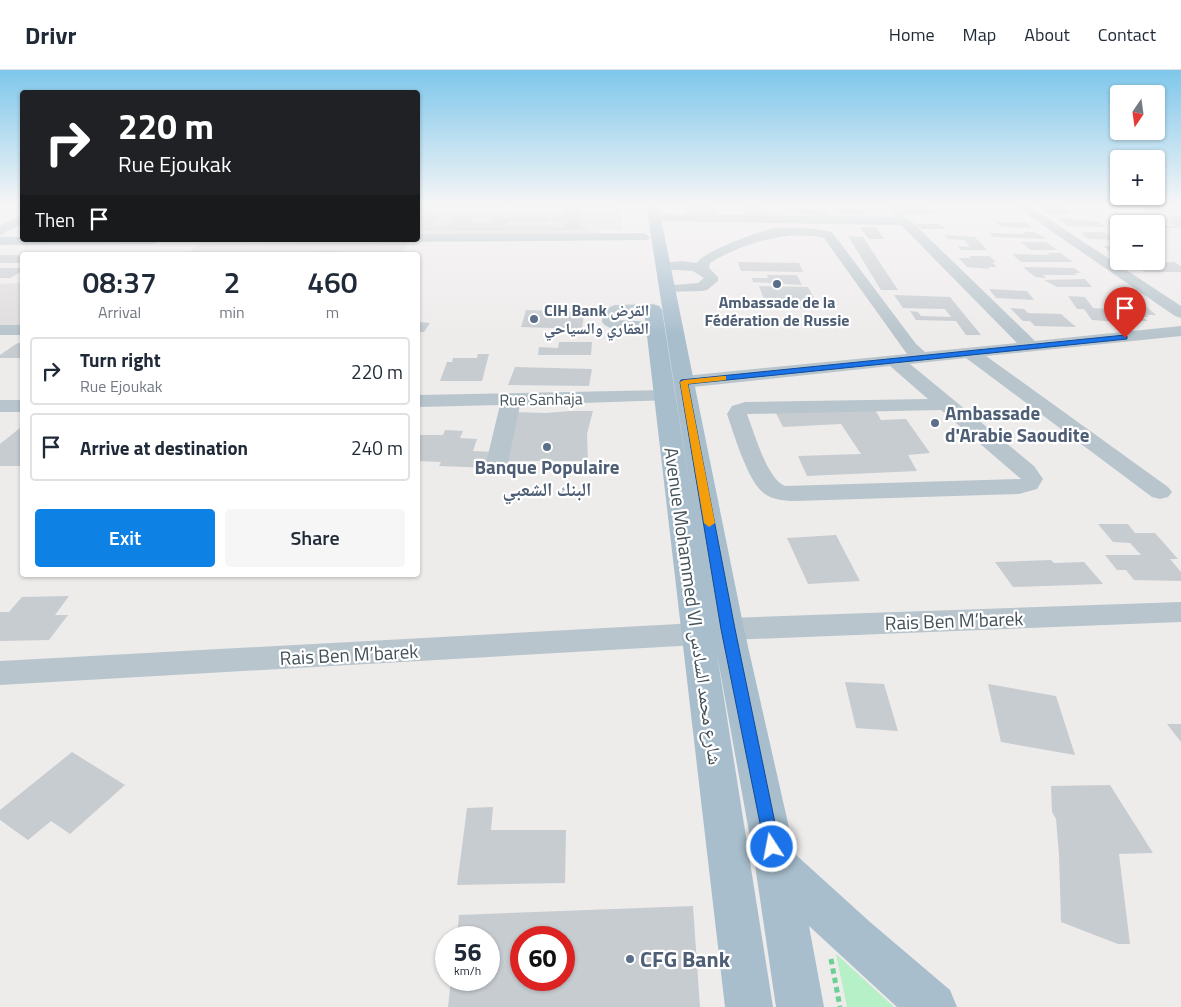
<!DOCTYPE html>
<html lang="en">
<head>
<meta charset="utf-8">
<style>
  :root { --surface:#fff; --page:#f6f6f7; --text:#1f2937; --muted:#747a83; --line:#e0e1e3; --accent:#0e81e5 }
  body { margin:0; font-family:"Titillium Web","Noto Naskh Arabic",sans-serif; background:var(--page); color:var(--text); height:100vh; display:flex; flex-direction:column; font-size:19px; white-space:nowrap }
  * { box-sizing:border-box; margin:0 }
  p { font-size:16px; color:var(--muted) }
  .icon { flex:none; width:28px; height:28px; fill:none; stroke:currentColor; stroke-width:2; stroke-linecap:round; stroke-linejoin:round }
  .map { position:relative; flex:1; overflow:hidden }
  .details { position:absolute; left:20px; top:182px; width:400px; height:325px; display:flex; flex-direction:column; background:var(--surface); border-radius:5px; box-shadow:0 1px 4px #0004 }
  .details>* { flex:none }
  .guide { position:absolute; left:20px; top:20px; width:400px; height:152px; border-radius:5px; box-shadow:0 1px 4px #0004; background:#202124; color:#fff; overflow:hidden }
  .needle { width:32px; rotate:193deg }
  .controls { position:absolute; left:1110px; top:15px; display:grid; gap:10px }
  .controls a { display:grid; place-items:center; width:55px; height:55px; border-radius:5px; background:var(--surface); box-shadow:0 1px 4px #0004; font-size:25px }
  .speed { position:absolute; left:435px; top:856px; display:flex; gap:10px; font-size:25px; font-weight:700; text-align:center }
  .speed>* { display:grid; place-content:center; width:65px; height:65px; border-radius:50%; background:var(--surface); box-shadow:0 1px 4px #0004; line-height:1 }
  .speed small { font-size:12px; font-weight:400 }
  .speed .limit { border:8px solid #d22; background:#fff; color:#111 }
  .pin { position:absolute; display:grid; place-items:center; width:42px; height:42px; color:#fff; margin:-51px -21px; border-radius:50% 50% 50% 0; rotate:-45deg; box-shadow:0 0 5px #0007 }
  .pin .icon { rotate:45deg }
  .me { position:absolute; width:55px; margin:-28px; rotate:349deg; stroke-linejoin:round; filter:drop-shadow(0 0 4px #0008) }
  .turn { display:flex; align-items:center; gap:18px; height:105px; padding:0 15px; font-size:22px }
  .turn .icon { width:65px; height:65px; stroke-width:2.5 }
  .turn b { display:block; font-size:35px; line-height:42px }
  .then { display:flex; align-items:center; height:48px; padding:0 15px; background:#0003; gap:10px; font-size:19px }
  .eta { display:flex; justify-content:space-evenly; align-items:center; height:85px; text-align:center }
  .eta b { font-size:30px; font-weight:600; line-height:35px }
  .cta { display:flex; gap:10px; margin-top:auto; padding:10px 15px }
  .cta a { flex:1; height:58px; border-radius:5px; background:var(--accent); color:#fff; font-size:20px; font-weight:600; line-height:58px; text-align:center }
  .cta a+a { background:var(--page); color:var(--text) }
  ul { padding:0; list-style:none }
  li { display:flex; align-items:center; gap:15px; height:68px; margin:0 10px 8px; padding:0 5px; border:2px solid var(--line); border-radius:5px }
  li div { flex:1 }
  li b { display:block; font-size:19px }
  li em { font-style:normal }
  header { display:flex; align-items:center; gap:30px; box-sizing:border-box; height:70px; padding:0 25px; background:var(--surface); border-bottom:1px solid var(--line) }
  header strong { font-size:24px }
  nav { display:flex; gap:28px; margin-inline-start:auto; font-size:18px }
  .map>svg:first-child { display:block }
  .education { fill:#dfdcdd }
  .green { fill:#b5f0c6 }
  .building { fill:#c7ccd1; fill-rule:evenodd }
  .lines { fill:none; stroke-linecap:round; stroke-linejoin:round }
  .path { stroke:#6bd095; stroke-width:5; stroke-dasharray:5.5 4; stroke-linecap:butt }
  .minor { fill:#b8c5cc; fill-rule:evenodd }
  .major { fill:#a8becd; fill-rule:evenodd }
  .route { fill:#1a73e8; stroke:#114b97 }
  .slow { fill:#f59e0b }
  .service-dot { fill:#5c6f8a; stroke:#fff; stroke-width:2 }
  .labels { text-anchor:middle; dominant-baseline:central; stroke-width:4.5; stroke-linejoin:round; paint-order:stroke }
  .far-service-label { font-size:16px; font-weight:bold; fill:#4e5e75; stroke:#fff }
  .far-street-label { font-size:16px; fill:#435159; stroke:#fff }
  .service-label { font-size:19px; font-weight:bold; fill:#4e5e75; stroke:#fff; text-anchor:start }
  .street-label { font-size:19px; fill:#435159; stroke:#fff }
  .near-service-label { font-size:22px; font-weight:bold; fill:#4e5e75; stroke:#fff; text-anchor:start }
</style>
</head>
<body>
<header>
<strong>Drivr</strong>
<nav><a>Home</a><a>Map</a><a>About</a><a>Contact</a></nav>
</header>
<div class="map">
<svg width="1181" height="937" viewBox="0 0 1181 937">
  <rect width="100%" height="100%" fill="#eeebeb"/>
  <path class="education" d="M421,134H620L622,160H598L597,165L418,166V135Z
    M409,172L402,185H186L199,174Z
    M22,213V261H0V214Z"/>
  <path class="green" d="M836,884L894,937H847Z"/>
  <path class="building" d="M684,134H714L717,144H686Z
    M886,134H929L938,144H901L904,147H897Z
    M1140,135H1159L1174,142H1150L1141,137H1145Z
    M1035,136H1058L1068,139L1071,141H1068L1073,144H1048Z
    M566,137H585V141H580L579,156L586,157L585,160L418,161V146L420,145H439L433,156H449L455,146H473L470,153H490L493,147H550L549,151H508L506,156L564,157V152L551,151L554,146H564Z
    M741,137H763L770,144L746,145Z
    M837,137L861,138L866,145L842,144Z
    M790,138L823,139L827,146L792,143Z
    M1169,146H1181V155H1179L1181,158H1156V156H1176L1167,151H1172L1165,148H1172Z
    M1058,148L1096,151L1106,157L1069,156Z
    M995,152H1025L1032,158L1002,157Z
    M915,154H939L946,159H922Z
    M859,157H875L885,169H869Z
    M1023,162H1034L1048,169L993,167L989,163L1025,164Z
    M1082,162H1103L1117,170L1089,169L1081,164H1086Z
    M944,165L975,167L987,180H961L958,176L970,177L964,170L948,169Z
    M848,166L863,167L898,220H881Z
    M1021,172H1046L1057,180H1031Z
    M1103,176H1119V186H1117Z
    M319,181H338L334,185H315Z
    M1047,183H1060L1073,192H1021L1012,184L1050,185Z
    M0,185H22V193H0Z
    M969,186H990L996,192H992L997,197H988L990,199L967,197L959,188H971Z
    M738,192L799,193L803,202L741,201Z
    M1174,192L1181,196V202H1146L1124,193Z
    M1023,197L1074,198L1081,203H1074L1078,205H1043L1046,208L1035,207Z
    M0,198H22V201L10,208H0Z
    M767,205H797L802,215L753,212L752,208H768Z
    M1085,209L1092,217H1057L1044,210Z
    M759,216L808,217L820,239L767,238Z
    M989,219L1027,221L1034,230L996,228Z
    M894,225L950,227L981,265H966L956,251L916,250L910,241L918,242L921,246L951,247L945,239L903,238Z
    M1068,226L1085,227L1093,238L1107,239L1118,252L1092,250L1084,239H1077Z
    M1118,231L1141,232L1156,245H1146L1149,247H1142L1148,251H1139L1129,244H1133L1118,233H1121Z
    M1010,238L1024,239L1028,243L1061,244L1076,257L1035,256L1030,251H1023Z
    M526,240L592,242V245H584L582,259L521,257Z
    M418,252L430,253L424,262H418Z
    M22,272V287L21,288H0V285L16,274Z
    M559,272H592L591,285H538L539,277L558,278Z
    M478,284H489L482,311H440L447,292H452L453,288H477Z
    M515,297L592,299L589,316L508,315Z
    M874,338L881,350L906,349L930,383L908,385L917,401L807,406L798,386L861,384L841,354L783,357L775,341Z
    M571,341H593L587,364L588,391H504L510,342L545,343Z
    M20,358H22V396H0V374Z
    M445,360L463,361L460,368L477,369L473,381L497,382L492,398L439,396L441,392L418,391V365H443Z
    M1098,454H1128L1135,463H1155L1178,489H1170L1181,502V511L1134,510L1126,500H1117L1105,485H1141L1130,473L1113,472Z
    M836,465L860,511L808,514L787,468Z
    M1051,490L1054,493L1084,492L1103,514L1013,517L995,492Z
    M69,526L55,545H68L49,570L0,571V542H9L22,527Z
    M845,612L884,614L898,661L856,658Z
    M988,614L1056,626L1075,685L1001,672Z
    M1167,654H1181V672Z
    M72,682L125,715L70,764L51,751L28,770L0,750V740Z
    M1110,715L1153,783L1119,784L1130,874H1118L1061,852L1059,785L1056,749L1052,742L1051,716Z
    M493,737L491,760H566L565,813L457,815L467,738Z
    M693,836L700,937H448L451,910H489V868H457L459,845ZM521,868H564V910H521Z"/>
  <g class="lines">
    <path class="path" d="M831,889L840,937"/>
    <path class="minor" d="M1012,134H1026L1181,236V248L1175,246Z
      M655,144L904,147L908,148L1035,271L1181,256V266L986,286L1168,417L1172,422L1168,427L1160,429L1152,427L966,288L910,294L1034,396L1043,409L1037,419L1019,424L795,431C786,431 773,430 765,424C748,413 734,364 727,344L732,336L745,332L928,329L890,296L684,318L677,316L675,312L677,308L684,306L907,284L824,168C787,160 742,173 710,193L709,198L718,207V211L707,220L702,221L663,222L661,219L663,216L698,213L704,208L693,201L659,199L657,196L659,193L683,191L697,193C702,182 757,162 770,159C789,156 814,158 832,162L916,274L925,282L1017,273L901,155L651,151L649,148L651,145ZM941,340L1021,409L785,416C767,409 754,362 747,344Z
      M18,146H22V154L0,165V156Z
      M644,163L650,167L648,170L418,172L413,170H418V164Z
      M0,167H22V170H160L154,174L0,175Z
      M653,234L659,236L661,239L659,242L619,245L618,250L656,252L662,254L664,257L662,260C649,264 610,264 602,252L603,242L605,239L615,235Z
      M0,255H22V265H0Z
      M665,320L672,322L675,326L672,330L520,335L508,393L505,398L497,400L489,398L486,393L500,335L418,337V325Z
      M0,330H22V342H0Z
      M1181,532V552L728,570L718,566L714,559L718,552L728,548Z
      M697,553L707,556L711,564L707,572L697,575L0,615V591Z"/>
    <path class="major" d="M646,134H658L744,559L795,784L870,852L950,920L957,937H897L809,856L824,937H776L755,795L717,584L773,937H725L644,240L647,236L653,235L659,236L662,240L692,430Z"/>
  </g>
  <linearGradient id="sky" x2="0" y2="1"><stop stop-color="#7ec7eb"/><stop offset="0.51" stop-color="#f7f6f6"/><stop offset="1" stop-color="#f7f6f6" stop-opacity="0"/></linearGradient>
  <rect width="1181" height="265" fill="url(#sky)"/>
  <path class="route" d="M1125,265L1127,266V269L688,314L735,559L780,777L778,783L772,785L766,783L721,559L680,312L681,310Z"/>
  <path class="slow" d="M724,306H726V310L688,314L715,453L709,457L704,453L680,312L684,310Z"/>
  <g class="service-dot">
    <circle cx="777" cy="214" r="5"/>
    <circle cx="534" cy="249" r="5"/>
    <circle cx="935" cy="353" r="5"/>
    <circle cx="547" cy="377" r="5"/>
    <circle cx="630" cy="889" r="5"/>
  </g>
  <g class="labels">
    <g class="far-service-label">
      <text x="777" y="232">Ambassade de la<tspan x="777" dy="18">Fédération de Russie</tspan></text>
      <text x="544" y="240" text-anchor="start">CIH Bank القرض<tspan x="544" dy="18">العقاري والسياحي</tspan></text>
    </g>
    <g class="far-street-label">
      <text transform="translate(541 329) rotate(-1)">Rue Sanhaja</text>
    </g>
    <g class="service-label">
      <text x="945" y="342">Ambassade<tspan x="945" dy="22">d'Arabie Saoudite</tspan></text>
      <text x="547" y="396" text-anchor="middle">Banque Populaire<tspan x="547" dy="22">البنك الشعبي</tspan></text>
    </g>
    <g class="street-label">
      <text transform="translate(694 536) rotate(82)">Avenue Mohammed VI شارع محمد السادس</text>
      <text transform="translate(954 550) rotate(-2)">Rais Ben M’barek</text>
      <text transform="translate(349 584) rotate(-3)">Rais Ben M’barek</text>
    </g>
    <g class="near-service-label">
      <text x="640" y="889">CFG Bank</text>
    </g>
  </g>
</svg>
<div class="controls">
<a><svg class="needle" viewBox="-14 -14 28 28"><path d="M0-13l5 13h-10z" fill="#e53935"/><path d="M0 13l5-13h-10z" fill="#747a83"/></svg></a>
<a>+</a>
<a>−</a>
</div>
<div class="speed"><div>56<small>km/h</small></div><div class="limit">60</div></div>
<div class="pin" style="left:1125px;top:268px;background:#d93025"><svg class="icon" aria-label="arrive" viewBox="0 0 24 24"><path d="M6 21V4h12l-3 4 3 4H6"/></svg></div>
<svg class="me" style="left:772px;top:777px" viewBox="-20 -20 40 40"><circle r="17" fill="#1a73e8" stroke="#fff" stroke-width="3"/><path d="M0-11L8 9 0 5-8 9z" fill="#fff"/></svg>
<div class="guide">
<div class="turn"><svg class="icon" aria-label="right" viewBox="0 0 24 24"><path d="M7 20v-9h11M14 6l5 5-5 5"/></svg><div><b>220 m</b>Rue Ejoukak</div></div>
<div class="then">Then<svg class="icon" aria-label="arrive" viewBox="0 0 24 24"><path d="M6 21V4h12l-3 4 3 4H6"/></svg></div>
</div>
<section class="details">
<div class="eta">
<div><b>08:37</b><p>Arrival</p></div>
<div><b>2</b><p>min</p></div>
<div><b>460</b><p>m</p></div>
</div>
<ul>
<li><svg class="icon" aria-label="right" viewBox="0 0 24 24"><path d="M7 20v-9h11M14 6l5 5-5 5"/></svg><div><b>Turn right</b><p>Rue Ejoukak</p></div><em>220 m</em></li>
<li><svg class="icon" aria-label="arrive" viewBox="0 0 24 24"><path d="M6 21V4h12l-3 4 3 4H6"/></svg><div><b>Arrive at destination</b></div><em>240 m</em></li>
</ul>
<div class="cta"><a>Exit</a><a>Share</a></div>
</section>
</div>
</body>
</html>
